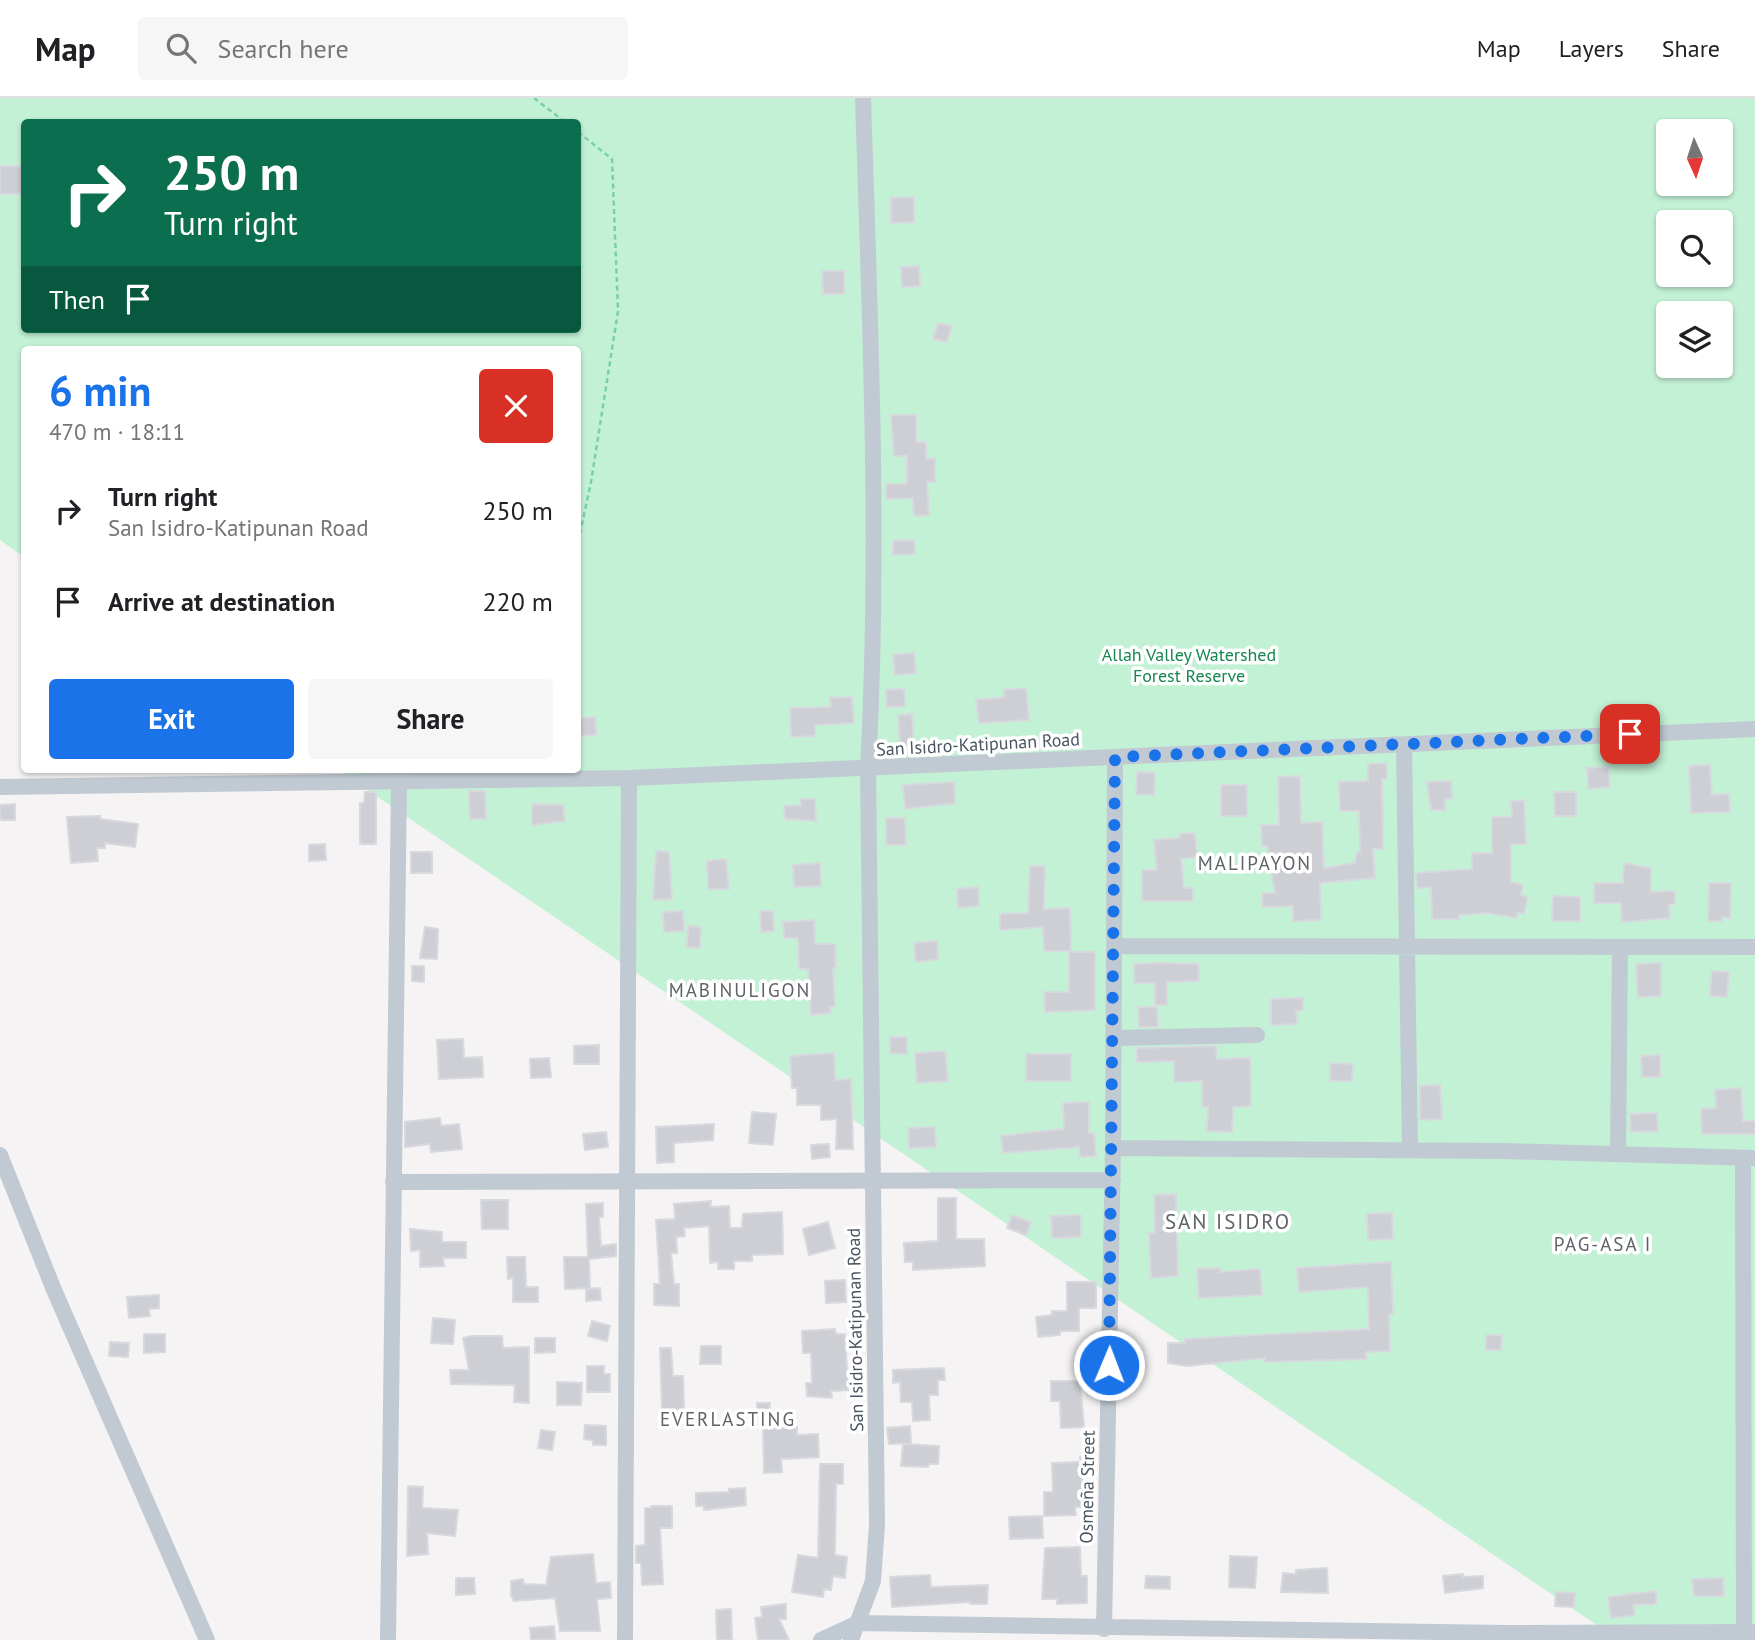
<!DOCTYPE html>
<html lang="en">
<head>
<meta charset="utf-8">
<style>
  :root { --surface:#fff; --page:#f6f6f6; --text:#202124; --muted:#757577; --line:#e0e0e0; --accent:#1a73e8 }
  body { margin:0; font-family:"PT Sans",sans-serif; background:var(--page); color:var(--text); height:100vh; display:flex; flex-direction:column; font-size:26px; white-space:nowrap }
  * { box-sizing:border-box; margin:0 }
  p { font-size:23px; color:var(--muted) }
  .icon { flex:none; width:38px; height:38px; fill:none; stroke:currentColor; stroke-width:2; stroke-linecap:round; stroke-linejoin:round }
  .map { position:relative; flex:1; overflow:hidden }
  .panel { position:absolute; left:21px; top:248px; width:560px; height:427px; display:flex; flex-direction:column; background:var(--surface); border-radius:7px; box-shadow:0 2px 5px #0004 }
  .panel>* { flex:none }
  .top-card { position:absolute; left:21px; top:21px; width:560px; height:214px; border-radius:7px; box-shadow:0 2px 5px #0004; background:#0b6e4f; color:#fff; overflow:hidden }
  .needle { width:46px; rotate:177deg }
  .buttons { position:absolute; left:1656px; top:21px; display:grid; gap:14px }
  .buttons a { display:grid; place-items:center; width:77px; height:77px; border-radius:7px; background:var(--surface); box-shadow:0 2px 5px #0004; font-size:35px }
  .pin { position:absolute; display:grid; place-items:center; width:60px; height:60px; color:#fff; margin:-30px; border-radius:14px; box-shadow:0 4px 10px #0006 }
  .me { position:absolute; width:77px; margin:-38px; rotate:1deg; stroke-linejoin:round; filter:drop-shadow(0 0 5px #0008) }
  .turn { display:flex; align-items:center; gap:24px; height:147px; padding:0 28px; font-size:32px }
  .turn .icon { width:91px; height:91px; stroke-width:2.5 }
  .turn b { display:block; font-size:49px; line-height:60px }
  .then { display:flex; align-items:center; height:66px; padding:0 28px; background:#0003; gap:14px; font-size:26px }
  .round { display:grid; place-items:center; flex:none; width:74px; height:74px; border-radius:7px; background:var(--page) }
  .overview { display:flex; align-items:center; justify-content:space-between; height:119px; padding:0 28px }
  h1 { font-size:42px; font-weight:800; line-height:52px; color:var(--accent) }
  .action { display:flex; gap:14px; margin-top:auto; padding:14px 28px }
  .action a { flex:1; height:80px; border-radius:7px; background:var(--accent); color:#fff; font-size:28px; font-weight:800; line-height:80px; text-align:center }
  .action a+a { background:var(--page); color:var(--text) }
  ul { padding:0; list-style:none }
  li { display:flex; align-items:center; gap:21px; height:91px; padding:0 28px }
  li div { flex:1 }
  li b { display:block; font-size:26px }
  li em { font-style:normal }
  header { display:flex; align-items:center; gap:42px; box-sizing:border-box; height:98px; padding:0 35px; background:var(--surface); border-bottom:2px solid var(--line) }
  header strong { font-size:33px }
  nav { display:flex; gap:38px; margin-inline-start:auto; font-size:24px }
  .search { width:490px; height:63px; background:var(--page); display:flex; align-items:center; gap:18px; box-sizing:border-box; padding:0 24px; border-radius:7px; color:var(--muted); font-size:26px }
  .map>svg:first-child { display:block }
  .green { fill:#c3f1d5; fill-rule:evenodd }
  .building { fill:#cdcfd5; stroke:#d7d9de; stroke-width:2 }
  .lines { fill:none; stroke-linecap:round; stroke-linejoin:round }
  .path { stroke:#7ad0a6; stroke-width:2.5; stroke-dasharray:5 3.5; stroke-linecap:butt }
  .minor { stroke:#c1cad2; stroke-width:16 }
  .route { stroke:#1a73e8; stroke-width:12; stroke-dasharray:0 21.6 }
  .labels { text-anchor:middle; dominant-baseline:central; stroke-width:7; stroke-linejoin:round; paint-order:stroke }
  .park-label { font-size:18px; fill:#17864f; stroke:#fff }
  .street-label { font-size:18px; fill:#4a5661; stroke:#fff }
  .neighbourhood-label { font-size:19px; letter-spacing:2px; fill:#5f6368; stroke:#fff }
  .quarter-label { font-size:21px; letter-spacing:2px; fill:#5f6368; stroke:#fff }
</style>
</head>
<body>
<header>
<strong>Map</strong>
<div class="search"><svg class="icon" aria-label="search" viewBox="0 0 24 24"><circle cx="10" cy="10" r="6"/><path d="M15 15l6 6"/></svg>Search here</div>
<nav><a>Map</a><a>Layers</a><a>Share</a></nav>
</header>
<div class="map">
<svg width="1755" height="1542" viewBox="0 0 1755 1542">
  <rect width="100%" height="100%" fill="#f5f3f3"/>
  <path class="green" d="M0,0H1755V1542H1619L338,672H578V252H24V459L0,442ZM24,24H578V231H24ZM1668,33H1720V86H1668ZM1668,124H1720V177H1668ZM1668,215H1720V268H1668Z"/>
  <path class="building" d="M0,68H24V96H0Z
    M914,99V124L891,125V100Z
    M919,168L920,188L902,189L901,169Z
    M822,173H844V196H823Z
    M938,225L952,228L947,244L933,241Z
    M891,317H916V344H926V361L935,360V384H927L929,417L914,418L913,400L886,401V386H907V358H894Z
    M914,442L915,456L893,457V443Z
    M914,555L916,575L895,577L893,557Z
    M1026,590L1029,622L979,625L976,602L1004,599V592Z
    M904,591L905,608L887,609L886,592Z
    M852,599L854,625L815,627V638L791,639L790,610L831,609L830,600Z
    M912,616L914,648H900L898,617Z
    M595,619L596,637L580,638L579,620Z
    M1386,665L1387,681H1382L1383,751H1373L1375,780L1320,785L1321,822L1293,823V808L1263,809L1262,795H1275L1267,748H1262L1261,727H1279L1278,679L1300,678L1301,725L1322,724L1324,770L1355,765L1357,754H1360L1359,713H1340L1339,684L1368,683V666Z
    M1710,667L1712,697L1729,696L1730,714L1691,715L1689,668Z
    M1608,669L1610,689L1588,691L1587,670Z
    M1137,674L1155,675L1154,697L1136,696Z
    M1451,683L1452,700L1445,701V712H1431L1427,684Z
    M954,684L955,705L905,711L903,687Z
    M1221,687H1247V718H1221Z
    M469,693H485L486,721H470Z
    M365,694H376V746H360V705H364Z
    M1554,694H1576V718H1555Z
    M800,701H815L816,723L785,721L784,708L801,707Z
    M1524,702L1526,746H1511V784L1523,787L1521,797L1528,799L1524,816L1517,814V820L1488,815L1459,817V821H1432L1431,789L1417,790L1416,775L1472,771V755H1492V719H1512L1511,703Z
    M15,706V722H0V707Z
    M532,706L563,707L565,723L532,727Z
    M100,718V721L138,726L135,749L105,745V750H97L98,763L71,765L67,719Z
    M886,720H905L906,747H886Z
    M1195,735L1197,759L1181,761L1184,790H1193V803H1142V772H1157L1154,742L1180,740V736Z
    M325,746L326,762L309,763V747Z
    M656,753L669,754L672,801L653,802Z
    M411,754H432V775H411Z
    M726,761L729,791H708L707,763Z
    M820,765L821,788L794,789L793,767Z
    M1624,765L1651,770V794L1675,793V806L1669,807L1670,820L1622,824L1621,805H1594V785H1623Z
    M1030,768H1045L1044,811L1070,810L1071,853H1044L1043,829L1000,832V816L1028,815Z
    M1709,785H1731L1730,820L1722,819V823H1708Z
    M978,789L979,808L958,810L957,791Z
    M1553,798L1580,799V823H1552Z
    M683,813L684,833L664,834L663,814Z
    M760,813H773L774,833L761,834Z
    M814,822L815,846H835L836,870H833L835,908L830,909L831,915L811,917L808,871H799L798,840H784L783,824Z
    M688,828L701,829L700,850L687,849Z
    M425,829L438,831L437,861L420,860Z
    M937,843L938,861L916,864L914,845Z
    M1069,854H1095V912L1045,914L1044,894H1069Z
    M1158,865L1198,866L1199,883L1167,884V907H1155V885H1134V866Z
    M1661,865V898L1638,899L1636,866Z
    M412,868H424V884L412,883Z
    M1712,873L1729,874L1727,899L1710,898Z
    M1303,900V912L1296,913L1297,926L1271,927V901Z
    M1138,909H1157L1158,929H1139Z
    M890,939H907V956L890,955Z
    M463,941L464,960L482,959L483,979L439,981L437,942Z
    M599,947V966H574V948Z
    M1216,948L1217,961L1250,960L1251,1008L1233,1009L1232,1034L1207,1033L1208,1009H1202V983L1174,984V963L1137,964V950Z
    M945,953L948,983L917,985L915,955Z
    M834,955L835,982L851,981L853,1051H836L837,1021L821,1022V1007H797V990H792L790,958Z
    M1026,956H1071V983H1026Z
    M1660,957V979H1642L1641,958Z
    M549,960L551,979L531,980L530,961Z
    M1330,965L1353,966L1352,983H1330Z
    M1440,987L1442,1021L1420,1022V988Z
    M1741,990L1743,1023H1755V1036H1702L1701,1011L1716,1010L1715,992Z
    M1089,1004V1035H1094L1096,1058L1080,1059L1079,1049L1003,1055L1001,1038L1064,1031L1063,1005Z
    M752,1014L776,1016L773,1047L749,1045Z
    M1657,1015L1658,1033L1631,1034L1630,1016Z
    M440,1020L441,1028L459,1026L462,1051L431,1054L430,1046L405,1049V1024Z
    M714,1026L713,1042L674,1045V1064L657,1065L656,1029Z
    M935,1029L936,1049L909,1050L908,1030Z
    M606,1034L608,1049L585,1052L583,1036Z
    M829,1046L830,1059L812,1061L811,1047Z
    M1176,1096L1178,1178L1151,1180L1149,1135H1155L1154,1097Z
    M938,1100H956V1141H984L985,1168L913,1172V1164H905L904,1145L938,1143Z
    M481,1102H508V1131H482Z
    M711,1103L710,1109L729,1108L730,1130H742L743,1116L782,1114L783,1156L752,1157V1163H734V1171H718V1164L710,1165L709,1128L684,1130L685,1138L676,1139L677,1155H671L674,1186H679V1208L654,1207V1186H660L656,1122L675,1121L674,1106Z
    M603,1105V1119H599L601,1148L616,1146V1158L589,1161L590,1190L565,1191L564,1159H588L586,1106Z
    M1392,1115L1393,1141L1368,1142L1367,1116Z
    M1012,1117L1031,1124L1026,1137L1007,1130Z
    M1081,1117V1139L1052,1140L1051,1118Z
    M828,1124L835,1150L809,1157L803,1131Z
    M410,1131L442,1134V1144H466V1160H443L444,1168L420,1169V1152L411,1153Z
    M507,1159H525L526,1189H538V1204H513V1180L508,1181Z
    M1391,1164L1393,1216L1389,1217L1390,1253L1366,1254V1261L1265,1264V1260L1187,1268L1168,1265V1245H1185V1241L1369,1231L1368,1189L1299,1194L1297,1170Z
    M1220,1170V1174L1260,1171L1262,1197L1199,1200L1197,1171Z
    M845,1182L846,1204L826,1205L825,1183Z
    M1067,1184H1096V1210H1079V1233H1060V1237L1038,1239L1036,1219L1052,1217V1213H1067Z
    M600,1190L601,1202L586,1203V1191Z
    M159,1197V1210L149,1211L150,1218L129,1220L127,1199Z
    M433,1220L455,1222L453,1246L431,1245Z
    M592,1223L610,1228L607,1243L588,1238Z
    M835,1231L836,1236H845L848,1292L831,1293L832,1300L807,1298L806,1285H812L811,1255H803L802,1233Z
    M144,1236H165V1254L144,1255Z
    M1486,1237H1502L1501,1252H1486Z
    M472,1238H502L503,1250L529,1249V1305L514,1304L515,1287L451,1286L450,1272H469L463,1240Z
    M535,1240H555V1254L535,1255Z
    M110,1244L129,1245L128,1259L109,1258Z
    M701,1248H721V1266H700Z
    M660,1250H671L673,1278H683L684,1311L662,1312Z
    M587,1268H604V1276H610V1294H587Z
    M944,1270L945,1282H938V1297H929L930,1322L913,1323L912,1304H901L900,1284L893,1285V1272Z
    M1051,1283H1080L1084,1329L1061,1330L1060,1303H1051Z
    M557,1284L582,1285L581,1307H557Z
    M757,1305H770L769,1320L757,1319Z
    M585,1327L606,1328V1347H593V1342L584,1341Z
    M910,1328L911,1345L889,1346L887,1330Z
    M763,1329H797V1337L818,1336L819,1359L781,1361L782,1374L764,1375Z
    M541,1332L555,1334L552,1352L538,1350Z
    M903,1346L939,1348L938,1366H929L928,1369L901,1368Z
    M1080,1359H1093L1094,1373L1082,1374L1083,1409H1075L1076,1417L1044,1418V1394H1053L1052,1365L1081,1364Z
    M820,1366H843V1386H836L835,1457L847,1459L845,1480L833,1478L831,1492L824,1491L823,1499L792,1494L798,1457L818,1460Z
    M408,1388L423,1389L422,1410L458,1412L455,1438L427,1435L428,1456L407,1458Z
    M745,1390L746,1407L704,1412V1408H696V1395L729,1394V1391Z
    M651,1408H672V1430H660L663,1486L642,1487L641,1465H636V1448L645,1447V1410H651Z
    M1042,1418L1043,1440L1010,1441L1009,1419Z
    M1080,1449L1081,1478H1087V1505L1057,1506V1501H1042L1045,1450Z
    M593,1456L596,1485L610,1484L611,1500L597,1501L600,1533H560L555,1500L514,1503L511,1497V1483L523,1481L524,1486L546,1487L551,1459Z
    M1230,1458L1257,1459L1255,1490L1229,1489Z
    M1327,1470L1328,1495L1281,1494L1283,1475L1296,1476V1472Z
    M1463,1476V1479L1483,1478V1490L1445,1495L1443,1478Z
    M930,1477L931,1489L988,1487L987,1506H970V1504L892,1509L890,1479Z
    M1146,1478L1170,1479V1491L1145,1490Z
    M456,1480H474L475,1496L456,1497Z
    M1723,1480L1724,1498H1694L1692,1481Z
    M1656,1493V1506L1633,1507L1635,1517L1611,1520L1608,1499Z
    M1556,1494L1575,1495L1574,1509L1555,1508Z
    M786,1506V1521H779L789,1542H758L755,1520L762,1519L761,1509Z
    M731,1511L732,1542H717L716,1512Z
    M554,1528L555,1541L531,1542L530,1530Z"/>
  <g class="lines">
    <path class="path" d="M534,0L565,24
      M578,34L612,61L618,213L591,384L578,445"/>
    <path class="minor" d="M1404,646L1410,1052
      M0,689L629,680L1755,631
      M1114,848L1755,849
      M1113,940L1257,937
      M1113,1050L1503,1053L1755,1060
      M1618,1055L1620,849
      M0,1057L54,1192L207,1542
      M1743,1060L1744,1534
      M393,1084L1113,1082
      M1104,1531L1113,1050L1115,659
      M388,1542L399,685
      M625,1542L629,680
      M821,1542L858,1525L1504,1535L1755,1534
      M851,1542L873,1483L877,1427L868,670C880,448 870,223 863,0"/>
  </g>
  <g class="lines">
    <path class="route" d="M1109,1267L1115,659L1630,636"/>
  </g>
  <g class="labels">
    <g class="park-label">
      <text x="1189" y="556">Allah Valley Watershed<tspan x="1189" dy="21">Forest Reserve</tspan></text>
    </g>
    <g class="street-label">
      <text transform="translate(978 646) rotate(-3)">San Isidro-Katipunan Road</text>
      <text transform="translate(855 1232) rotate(-91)">San Isidro-Katipunan Road</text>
      <text transform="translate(1087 1389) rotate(-89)">Osmeña Street</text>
    </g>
    <g class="neighbourhood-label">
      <text x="1255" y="765">MALIPAYON</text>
      <text x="740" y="892">MABINULIGON</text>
      <text x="1603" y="1146">PAG-ASA I</text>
      <text x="728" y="1321">EVERLASTING</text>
    </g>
    <g class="quarter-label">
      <text x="1228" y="1123">SAN ISIDRO</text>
    </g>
  </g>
</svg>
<div class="buttons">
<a><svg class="needle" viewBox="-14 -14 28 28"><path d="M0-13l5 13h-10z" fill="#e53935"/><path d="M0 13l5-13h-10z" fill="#757577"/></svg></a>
<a><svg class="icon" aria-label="search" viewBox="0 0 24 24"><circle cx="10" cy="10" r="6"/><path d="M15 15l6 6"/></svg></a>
<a><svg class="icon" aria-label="layers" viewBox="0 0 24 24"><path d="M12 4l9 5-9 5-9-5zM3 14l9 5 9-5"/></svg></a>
</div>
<div class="pin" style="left:1630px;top:636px;background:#d93025"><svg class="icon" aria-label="arrive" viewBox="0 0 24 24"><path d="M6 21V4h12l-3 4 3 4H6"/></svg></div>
<svg class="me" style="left:1109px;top:1267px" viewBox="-20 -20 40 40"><circle r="17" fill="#1a73e8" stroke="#fff" stroke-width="3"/><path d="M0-11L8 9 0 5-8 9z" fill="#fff"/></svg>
<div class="top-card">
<div class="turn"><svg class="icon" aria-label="right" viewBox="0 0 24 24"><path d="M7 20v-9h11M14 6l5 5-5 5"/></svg><div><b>250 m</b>Turn right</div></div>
<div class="then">Then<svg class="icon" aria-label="arrive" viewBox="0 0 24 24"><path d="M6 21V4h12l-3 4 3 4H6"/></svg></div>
</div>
<section class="panel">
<div class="overview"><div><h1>6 min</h1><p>470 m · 18:11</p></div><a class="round" style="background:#d93025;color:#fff"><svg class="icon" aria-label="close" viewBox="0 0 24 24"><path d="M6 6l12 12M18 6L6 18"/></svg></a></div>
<ul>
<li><svg class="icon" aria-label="right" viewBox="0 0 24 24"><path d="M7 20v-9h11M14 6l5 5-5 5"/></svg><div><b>Turn right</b><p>San Isidro-Katipunan Road</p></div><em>250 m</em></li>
<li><svg class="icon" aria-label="arrive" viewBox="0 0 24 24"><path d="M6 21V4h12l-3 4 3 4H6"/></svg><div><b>Arrive at destination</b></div><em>220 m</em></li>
</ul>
<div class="action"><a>Exit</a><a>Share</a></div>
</section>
</div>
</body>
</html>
